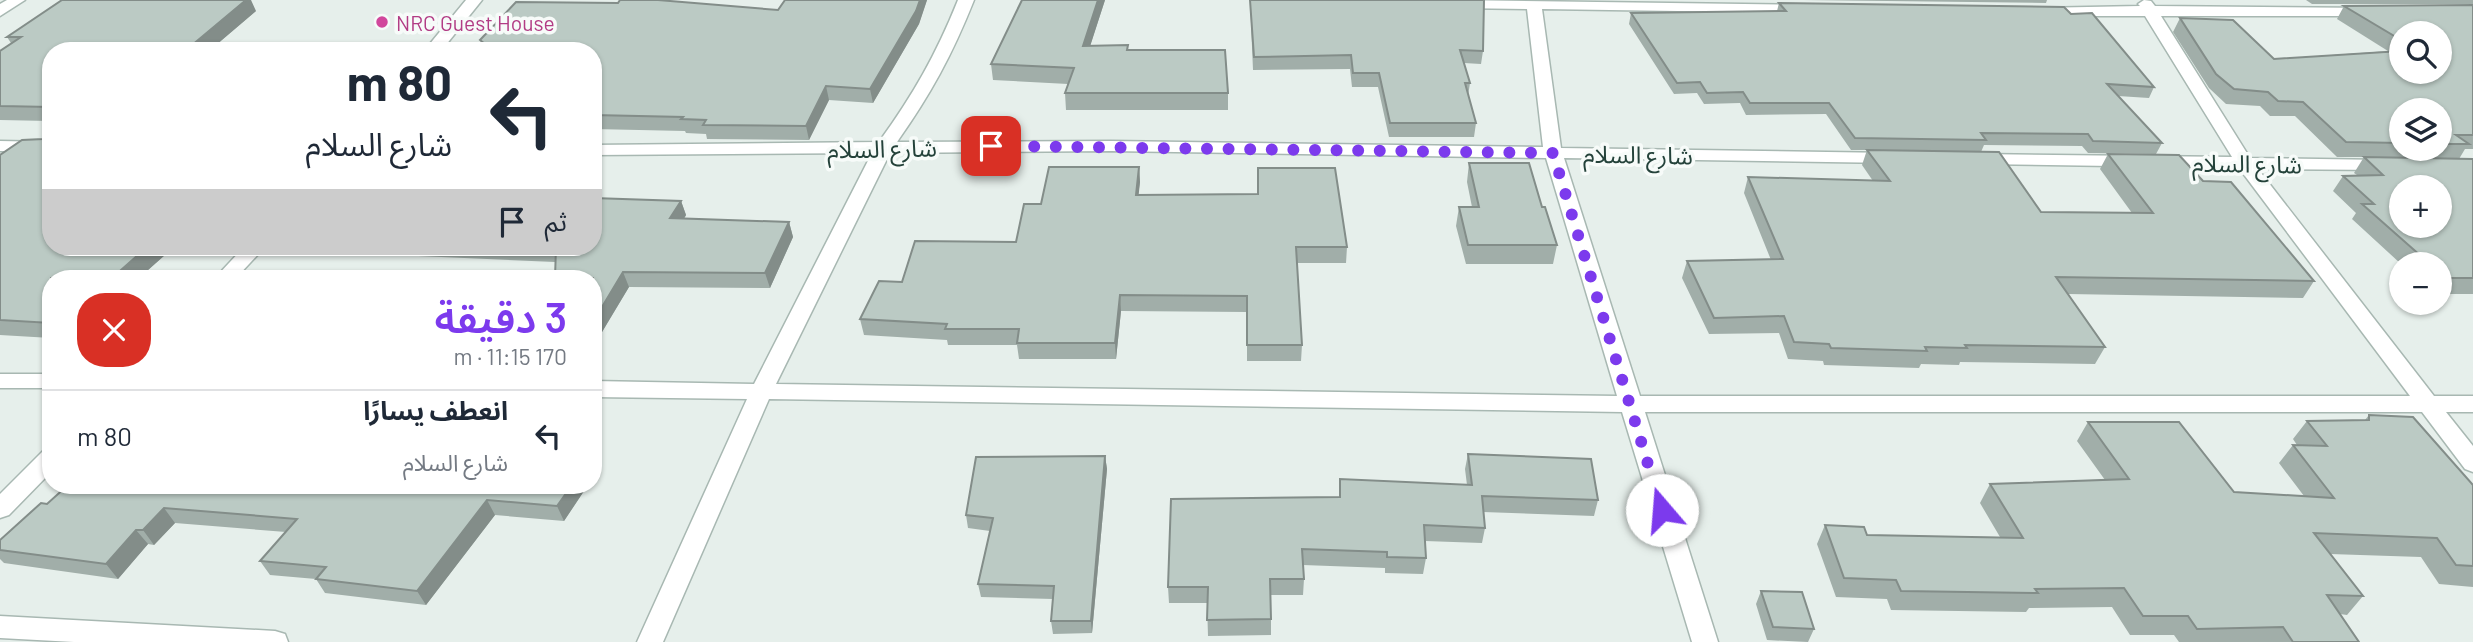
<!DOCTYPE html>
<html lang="ar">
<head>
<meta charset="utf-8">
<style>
  :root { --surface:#fff; --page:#f6f6f7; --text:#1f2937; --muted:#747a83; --line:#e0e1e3; --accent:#7c3aed }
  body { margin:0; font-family:Barlow,"Noto Sans Arabic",sans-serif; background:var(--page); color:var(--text); direction:rtl; height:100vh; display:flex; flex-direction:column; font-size:26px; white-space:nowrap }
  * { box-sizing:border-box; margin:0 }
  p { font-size:23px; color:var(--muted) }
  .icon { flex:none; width:38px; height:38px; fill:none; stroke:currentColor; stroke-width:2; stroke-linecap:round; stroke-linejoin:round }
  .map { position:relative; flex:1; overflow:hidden; direction:ltr }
  .details { position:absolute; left:42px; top:270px; width:560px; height:224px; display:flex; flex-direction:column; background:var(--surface); border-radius:28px; box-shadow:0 2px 5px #0004; direction:rtl }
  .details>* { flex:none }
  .top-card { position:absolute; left:42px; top:42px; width:560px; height:214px; border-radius:28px; box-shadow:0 2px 5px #0004; direction:rtl; background:#fff; color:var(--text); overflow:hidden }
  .controls { position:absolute; left:2389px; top:21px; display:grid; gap:14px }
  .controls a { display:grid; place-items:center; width:63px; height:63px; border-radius:50%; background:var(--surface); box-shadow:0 2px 5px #0004; font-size:35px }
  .pin { position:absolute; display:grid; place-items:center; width:60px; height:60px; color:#fff; margin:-30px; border-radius:14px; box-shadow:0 4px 10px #0006 }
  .me { position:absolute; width:77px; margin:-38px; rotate:342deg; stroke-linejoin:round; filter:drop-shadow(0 0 5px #0008) }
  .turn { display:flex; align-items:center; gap:24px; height:147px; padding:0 35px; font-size:32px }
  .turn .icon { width:91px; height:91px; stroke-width:2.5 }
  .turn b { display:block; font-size:49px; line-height:60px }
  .then { display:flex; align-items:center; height:66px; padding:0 35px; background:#0003; gap:14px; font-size:26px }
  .round { display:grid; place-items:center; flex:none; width:74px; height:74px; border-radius:28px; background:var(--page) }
  .head { display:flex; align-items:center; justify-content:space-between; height:119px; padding:0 35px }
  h1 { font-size:42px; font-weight:600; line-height:52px; color:var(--accent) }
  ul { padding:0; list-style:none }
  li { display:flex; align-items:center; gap:21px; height:91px; padding:0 35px; border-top:2px solid var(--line) }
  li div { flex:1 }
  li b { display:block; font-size:26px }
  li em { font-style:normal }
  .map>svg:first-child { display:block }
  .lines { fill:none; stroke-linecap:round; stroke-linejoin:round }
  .minor-casing { stroke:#a8b8b2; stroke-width:3 }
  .minor { fill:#fff; fill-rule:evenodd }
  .wall { fill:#a1aea9; fill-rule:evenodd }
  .shaded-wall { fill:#838d89 }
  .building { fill:#bbcac4; stroke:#838d89; stroke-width:2; fill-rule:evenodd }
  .route { stroke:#7c3aed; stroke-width:12; stroke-dasharray:0 21.6 }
  .hotel-dot { fill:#d1479c; stroke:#f7fbf9; stroke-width:2.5 }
  .labels { text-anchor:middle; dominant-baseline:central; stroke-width:7; stroke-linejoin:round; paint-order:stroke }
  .far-hotel-label { font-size:21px; fill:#b23c85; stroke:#f7fbf9; text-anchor:start }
  .street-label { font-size:24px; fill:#24423a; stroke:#f7fbf9 }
</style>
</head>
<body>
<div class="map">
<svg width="2473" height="642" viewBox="0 0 2473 642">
  <rect width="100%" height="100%" fill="#e6efeb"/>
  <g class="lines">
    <defs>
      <path id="minor" d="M7,0H25L0,16V4Z
        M466,0H482L441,51H424Z
        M958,0H974C952,55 931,94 897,142L1111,141L1543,147L1527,9L1457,8L1452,6L1449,3L1452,0L1811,5L1814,8L1811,11L1806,13L1542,9L1561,148L1893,153L1902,158L1893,163L1564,158L1640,396H2410L2239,168L1978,164L1969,159L1978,154L2232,157L2145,16H2041L2036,14L2033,11L2036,8L2140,6L2138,4L2144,0L2151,1L2155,6L2374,8L2377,11L2374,14L2369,16H2161L2250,158L2386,160L2395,165L2386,170L2258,169L2434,396H2473V412H2446L2473,446V472L2465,469L2422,412H1645L1718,642H1692L1622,412L769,399L663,642H637L747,399L593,397V381L754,384L872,153L593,155V145L879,142C913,95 936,55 958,0ZM1111,151L1546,158L1617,396L776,384L890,153Z
        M0,141L51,142V152L0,151Z
        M244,247H265L236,278H215Z
        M0,374H51V388H0Z
        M51,449V472L9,515L0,518V494L43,451Z
        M0,616L275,631L285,634L288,642H74L0,638Z"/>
    </defs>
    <use href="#minor" class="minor-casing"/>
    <use href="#minor" class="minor"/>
  </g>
  <path class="wall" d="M785,0H927L919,24L873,103L829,100L809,140L707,139L706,134L686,133L685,131L593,129V51L483,46L480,40L778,10Z
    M1022,0H1105L1090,46L1128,45V50L1228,93V110H1066L1065,93L1068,84L993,80L991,64Z
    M1250,0H1484L1483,51L1481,64L1464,63L1470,83L1468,96L1476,123L1474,137H1389L1378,87H1352L1350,69L1253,70Z
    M1803,0H2047L2046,3Z
    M2306,0H2473V4H2312Z
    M1779,3L2071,14L2154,87L2149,98L2118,96L2162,143L2156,154L2088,153L2082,146L1984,145L1981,152L2041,212L2132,213L2100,169L2108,154L2203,181L2314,281L2303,298L2068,294L2105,347L2095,364L1960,362L1959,365L1921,364L1919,368L1824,365L1823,361L1788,359L1779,333L1709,334L1682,278L1687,261L1771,260L1744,193L1748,177L1873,181L1862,165L1867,150H1851L1826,114L1746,115L1740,103L1704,104L1697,93L1674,94L1629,24L1631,13L1777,11Z
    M2473,5V149H2465L2459,159H2473V294H2440V264H2401L2352,219L2356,213L2333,191L2343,176L2357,175L2354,173L2364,157H2367H2337L2295,116H2270L2260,106L2226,104L2209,88L2173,32L2180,18L2274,59L2388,51L2337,19L2344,6ZM2401,33L2440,72H2401ZM2401,110H2440V149H2401Z
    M256,11L209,51H51V247H174L139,278H51V338L0,335V155L43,139L49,121L0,120V51L11,43L7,37Z
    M1469,163L1542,207L1557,245L1553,264H1466L1456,226L1459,207H1472L1467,182Z
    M1139,167L1140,182L1138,195L1347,247L1346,263H1297L1302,345L1301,361H1247V312L1121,311L1116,359H1019L1017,345H948L947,340L864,335L860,319L902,282L1016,242L1041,204Z
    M681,201L686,215L684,219L789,222L793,237L770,288L629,287L602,332H593V278L555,262L304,251L302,247H593Z
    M2369,415L2473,485V587L2439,584L2421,557L2330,554L2363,596L2347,615L2340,614L2359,642H2179L2174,635H2130L2112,607L2029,608L2026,612L1891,610L1887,599L1836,597L1817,544L1825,525L1867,535L2000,537L1980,503L1990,484L2105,480L2077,441L2088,422L2234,492L2304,496L2279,463L2293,445H2297L2293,439L2307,421L2365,420Z
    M1468,454L1598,500L1594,516L1483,512L1485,528L1482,543L1425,541L1426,558L1423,574L1385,573V568L1303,565L1304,579L1303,595H1271V635L1208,636L1207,603H1169L1168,587L1339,497L1340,479L1467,485L1465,469Z
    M1105,456L1107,469L1092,633L1053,634L1051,621L1053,599L981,597L978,584L990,531L968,528L966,515Z
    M588,485L564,521L495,515L426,605L325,593L316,579L270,575L260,561L286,532L175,523L154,545L148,544L118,579L4,563L0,559V540L47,504Z
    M1761,591L1814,629L1808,642L1767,640L1756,604Z"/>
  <path class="shaded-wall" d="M246,0H251L256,11L209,51H185Z
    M920,0H927L919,24L873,103L870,89Z
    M1098,0H1105L1085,62L1083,46Z
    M826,86L829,100L809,140L806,126Z
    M1139,167L1140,182L1137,210L1136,195Z
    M681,201L686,215L675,233L670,218Z
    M789,222L793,237L770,288L765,273Z
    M147,247H174L139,278H112Z
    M623,272L629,287L602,332L596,317Z
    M1120,295L1121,311L1116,359L1115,343Z
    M1105,456L1107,469L1092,633L1091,621Z
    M593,465L596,472L593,477Z
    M572,485H588L564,521L557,506Z
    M487,500L495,515L426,605L417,591Z
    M164,508L175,523L154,545L143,530Z
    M136,530L148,544L118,579L106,564Z"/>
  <path class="building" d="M62,0H246L185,51H51V107L0,106V51L21,37H7Z
    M620,0H658L778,10L785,0H920L916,11L870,89L826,86L806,126L703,125L706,120L681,119L683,117L593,115V51H478L485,44L480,40L516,2L618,3Z
    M1022,0H1098L1083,46L1128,45L1127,50H1225L1228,93H1065L1074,68L991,64Z
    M1250,0H1484L1483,51L1460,50L1470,83H1465L1476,123H1390L1379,73H1353L1351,55L1254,57Z
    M1779,3L2064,7L2071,14L2092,13L2154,87L2107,84L2162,143L2093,141L2088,134L1981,133L1986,140L1855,138L1829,103H1750L1743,92L1707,93L1700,82L1677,83L1631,13L1786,11Z
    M2473,5V135H2456L2469,144H2440V110H2401V143L2346,142L2303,102L2278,101L2268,92L2234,89L2216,74L2180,18L2233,20L2274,59L2401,51V72H2440V33H2401V40L2344,6Z
    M51,120V247H147L112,278H51V323L0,320V155L22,140L43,139V126Z
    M1867,150L1999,152L2041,212L2153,213L2108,154L2179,155L2203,181L2231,182L2314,281L2056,277L2105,347L1965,345L1967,348L1925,347L1927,351L1831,348L1829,344L1794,342L1784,316L1714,318L1687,261L1783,259L1748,177L1890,181Z
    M2364,157L2473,159V278H2445L2440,273V264H2430L2362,204H2374L2343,176L2383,175ZM2401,187H2440V226H2401Z
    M1469,163H1529L1542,207H1545L1557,245H1468L1459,207H1479Z
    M1049,167H1139L1136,195L1258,194V168H1335L1347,247H1296L1302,345H1247V296L1120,295L1115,343H1017L1019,329H945L947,324L860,319L879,281L902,282L915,241L1016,242L1024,204H1041Z
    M593,198L681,201L670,218L789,222L765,273L623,272L596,317H593V278H555L556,247H544H593Z
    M2369,415L2413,417L2473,485V566L2456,565L2437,538L2314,533L2363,596L2327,595L2359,642H2293L2283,627L2197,629L2188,616H2143L2124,588L2035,589L2038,593L1901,591L1896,580L1844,578L1825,525L1864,527L1867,535L2023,538L1990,484L2129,479L2088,422H2179L2234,492L2334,498L2293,445L2327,446L2307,421L2369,420Z
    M1468,454L1591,459L1598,500L1482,496L1485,528L1424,525L1426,558L1387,557V552L1302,549L1304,579H1270L1271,619L1207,620L1208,587H1168L1171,499L1340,497V479L1472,485Z
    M1105,456L1091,621H1051L1054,586L978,584L993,518L966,515L976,457Z
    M68,485H572L557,506L487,500L417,591L316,579L326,567L260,561L297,519L164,508L143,530H136L106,564L0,550V540L41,503L47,504Z
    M1761,591L1802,592L1814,629L1773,627Z"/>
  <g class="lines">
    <path class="route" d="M991,146L1553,153L1662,510"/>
  </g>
  <circle class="hotel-dot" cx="382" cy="22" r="7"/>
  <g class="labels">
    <g class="far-hotel-label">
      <text x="396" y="22">NRC Guest House</text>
    </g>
    <g class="street-label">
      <text transform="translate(882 148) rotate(-1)">شارع السلام</text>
      <text transform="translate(1638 154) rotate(1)">شارع السلام</text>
      <text transform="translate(2247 163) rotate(1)">شارع السلام</text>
    </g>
  </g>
</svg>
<div class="controls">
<a><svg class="icon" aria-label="search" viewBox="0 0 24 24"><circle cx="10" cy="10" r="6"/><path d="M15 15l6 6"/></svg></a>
<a><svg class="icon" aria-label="layers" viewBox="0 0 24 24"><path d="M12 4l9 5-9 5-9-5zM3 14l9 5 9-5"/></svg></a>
<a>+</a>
<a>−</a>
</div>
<div class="pin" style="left:991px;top:146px;background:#d93025"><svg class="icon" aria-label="arrive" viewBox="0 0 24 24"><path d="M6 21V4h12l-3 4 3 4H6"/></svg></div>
<svg class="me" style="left:1662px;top:510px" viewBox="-20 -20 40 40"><circle r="19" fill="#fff"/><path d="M0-13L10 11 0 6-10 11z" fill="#7c3aed"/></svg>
<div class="top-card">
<div class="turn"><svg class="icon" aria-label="left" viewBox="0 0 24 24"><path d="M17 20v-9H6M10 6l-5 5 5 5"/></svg><div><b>80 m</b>شارع السلام</div></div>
<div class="then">ثم<svg class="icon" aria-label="arrive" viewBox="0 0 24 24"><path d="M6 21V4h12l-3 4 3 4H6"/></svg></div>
</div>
<section class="details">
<div class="head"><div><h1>3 دقيقة</h1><p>170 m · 11:15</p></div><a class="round" style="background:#d93025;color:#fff"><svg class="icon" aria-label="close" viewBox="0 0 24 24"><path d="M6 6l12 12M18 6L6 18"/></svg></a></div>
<ul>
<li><svg class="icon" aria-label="left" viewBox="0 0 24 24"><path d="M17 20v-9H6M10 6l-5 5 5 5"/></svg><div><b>انعطف يسارًا</b><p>شارع السلام</p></div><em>80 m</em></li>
</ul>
</section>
</div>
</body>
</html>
